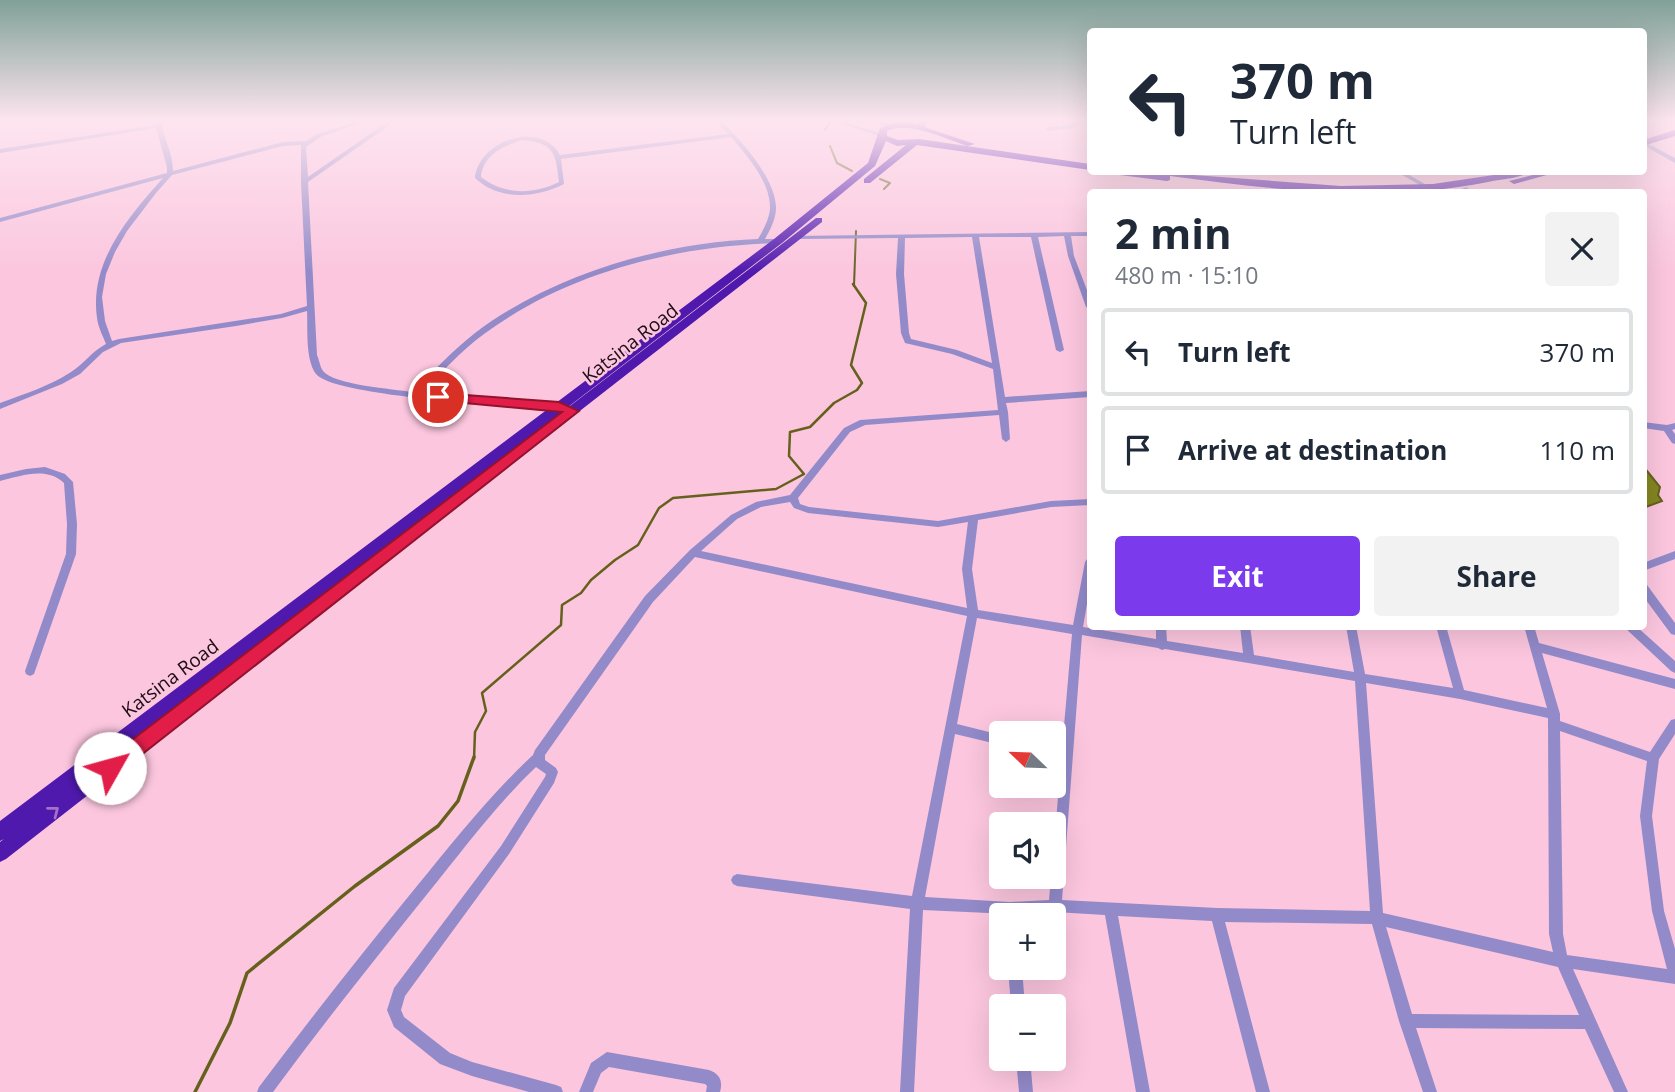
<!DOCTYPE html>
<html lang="en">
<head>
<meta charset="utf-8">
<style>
  :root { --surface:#fff; --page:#f2f2f3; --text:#1f2937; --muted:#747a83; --line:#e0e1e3; --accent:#7c3aed }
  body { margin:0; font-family:"Open Sans",sans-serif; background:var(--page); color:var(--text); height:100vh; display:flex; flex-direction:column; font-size:26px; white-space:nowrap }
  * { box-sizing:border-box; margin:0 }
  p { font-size:23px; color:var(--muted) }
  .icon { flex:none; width:38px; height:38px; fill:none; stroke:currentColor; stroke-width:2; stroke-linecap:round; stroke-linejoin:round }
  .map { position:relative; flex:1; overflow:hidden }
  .sheet { position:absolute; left:1087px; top:189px; width:560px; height:441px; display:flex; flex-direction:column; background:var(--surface); border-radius:7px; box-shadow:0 7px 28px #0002 }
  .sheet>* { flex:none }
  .top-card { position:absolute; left:1087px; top:28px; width:560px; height:147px; border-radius:7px; box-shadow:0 7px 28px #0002; background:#fff; color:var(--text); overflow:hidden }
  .needle { width:46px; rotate:293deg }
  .tools { position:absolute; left:989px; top:721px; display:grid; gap:14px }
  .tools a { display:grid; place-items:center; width:77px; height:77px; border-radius:7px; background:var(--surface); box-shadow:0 7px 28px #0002; font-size:35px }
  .pin { position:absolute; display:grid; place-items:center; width:60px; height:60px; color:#fff; margin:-30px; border:4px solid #fff; border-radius:50%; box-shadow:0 2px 7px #0007 }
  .me { position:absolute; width:77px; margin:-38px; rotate:52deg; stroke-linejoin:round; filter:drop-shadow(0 0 5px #0008) }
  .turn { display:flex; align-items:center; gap:24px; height:147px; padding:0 28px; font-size:32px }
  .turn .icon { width:91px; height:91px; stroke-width:2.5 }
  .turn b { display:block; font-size:49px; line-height:60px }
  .round { display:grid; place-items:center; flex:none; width:74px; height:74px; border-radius:7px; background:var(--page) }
  .summary { display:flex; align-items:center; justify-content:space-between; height:119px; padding:0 28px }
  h1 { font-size:42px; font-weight:700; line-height:52px }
  .cta { display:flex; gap:14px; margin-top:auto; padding:14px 28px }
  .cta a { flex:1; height:80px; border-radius:7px; background:var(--accent); color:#fff; font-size:28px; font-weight:700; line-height:80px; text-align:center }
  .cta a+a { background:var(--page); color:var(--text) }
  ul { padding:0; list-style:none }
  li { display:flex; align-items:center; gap:21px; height:88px; margin:0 14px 10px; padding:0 14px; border:4px solid var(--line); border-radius:7px }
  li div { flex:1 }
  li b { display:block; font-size:26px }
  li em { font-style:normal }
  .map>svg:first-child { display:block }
  .water { fill:#848521; stroke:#65611d; stroke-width:2 }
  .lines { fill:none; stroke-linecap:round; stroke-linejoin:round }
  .stream-far2 { stroke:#65611d; stroke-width:2 }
  .stream-far1 { stroke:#65611d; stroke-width:2.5 }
  .stream { stroke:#65611d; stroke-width:3.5 }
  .minor { fill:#928ac9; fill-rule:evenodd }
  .major { fill:#5f41b6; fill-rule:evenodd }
  .highway { fill:#4f19ad; fill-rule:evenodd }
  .oneway { stroke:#a570c6 }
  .route { fill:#e11d48; stroke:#92132f; stroke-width:2 }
  .labels { text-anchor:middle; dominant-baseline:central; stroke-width:5; stroke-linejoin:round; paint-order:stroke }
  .street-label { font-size:19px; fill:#1e0d15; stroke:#fbc6de }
</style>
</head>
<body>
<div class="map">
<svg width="1675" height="1092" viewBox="0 0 1675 1092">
  <rect width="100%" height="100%" fill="#fbc6de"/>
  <path class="water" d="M1643,466L1660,487L1658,495L1662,501L1643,508Z"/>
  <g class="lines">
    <path class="stream-far2" d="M825,130L832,120
      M830,146L837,163L852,171
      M880,179L890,183L884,189
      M854,286L856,231"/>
    <path class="stream-far1" d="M474,759L475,732L486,711L482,693L561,625L562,605L581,593L591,580L615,560L638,545L659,508L673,498L776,489L804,474L789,456L790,432L810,427L834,403L857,390L862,383L851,365L866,303L853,284"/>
    <path class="stream" d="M195,1092L230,1023L247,973L355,886L438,826L458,801L474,757"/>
    <path class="minor" d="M155,120H161C163,138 173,153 173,171L283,142L306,141L318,134L362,120H371L322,136L306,147L308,177L390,120H397L308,182L317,355C319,359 320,367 323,371C334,385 394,389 412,392C433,372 452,351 475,333C551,275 663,242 758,239C763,230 769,220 770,209C771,182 747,156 731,137L561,159L564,184C536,198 499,201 475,178C478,141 541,119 560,155L728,134L715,120H721C740,140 776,178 776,208C776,219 770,230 765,239H778L781,241L778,243C675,246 568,272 484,334C461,351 441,373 421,393L567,406L568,408L564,411C526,407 334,397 316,374C305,359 308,328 307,311L282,318L236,326L121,343L103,352L80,374L62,384L0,409V403C24,394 50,386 71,372C84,364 92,351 106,344C103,336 98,327 97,318C89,262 129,216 163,178L0,222V218L167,173V167L156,128L0,153V149L156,125ZM522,140C554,142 556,154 559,182C533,195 504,195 481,177C483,155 503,146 522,140ZM301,145V182L307,306L281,314L119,339L112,341L105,321L102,297L106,274L115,252L127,231L156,193L172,175L283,146Z
      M828,120H838L885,135L880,136Z
      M859,120H873L894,125L891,127Z
      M1078,120H1085L1073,128L1048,131L1045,129L1048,127L1070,125Z
      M1643,141L1675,158V163L1643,145Z
      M1397,172H1404L1430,187L1425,188Z
      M1466,187L1469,189C1466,193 1459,193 1455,192Z
      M1090,232V236H1071L1074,256L1090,298V309L1086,307L1068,256L1064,236L1038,237L1064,350L1060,352L1056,350L1031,237H979L1005,397L1090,391V397L1006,403L1008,412L1010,439L1006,442L1002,439L999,415L865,425L850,432L798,498L800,504L809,507L938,521L1051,501L1090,499V505L1051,507L978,520L972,569L978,610L1073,625L1085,562L1087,559L1090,558V587L1083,627L1156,639V626H1166L1167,641L1243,653L1240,626H1250L1254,655L1354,672L1346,626H1356L1365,674L1453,688L1436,626H1446L1464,690L1547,708L1524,626H1534L1539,643L1675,679V689L1542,653L1560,714V721L1650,752L1671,720L1675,719V734L1659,759L1652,816L1664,911L1675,949V984L1573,969L1628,1092H1614L1585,1029L1416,1028L1437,1092H1423L1399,1021L1372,924L1225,922L1270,1092H1256L1212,921L1118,916L1150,1092H1136L1105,915L1055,912L1010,914L923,910L914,1092H900L910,909L737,886L733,884L731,880L733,876L737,874L912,896L967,616L695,557L653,602L545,755V760L556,768L558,772L554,783L509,854L405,996L401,1010L404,1017L450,1053L472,1062L556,1085L561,1087L563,1092H529L472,1076L440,1064L394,1027L387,1010L394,988L501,846L545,777L546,774L536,767C496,805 463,850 428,893C375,959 323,1024 273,1092H257L259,1087C310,1019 363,952 417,886C454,841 490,795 533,755L535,750L645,596L690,550L731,515L756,502L790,495L844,428L860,420L998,410L993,369L952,354L905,343L901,333L896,274L898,238L798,239L796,238V236ZM972,237L992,363L957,350L911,339L909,333L904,274L905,238ZM790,502L794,508L808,513L938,527L968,522L962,569L967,608L701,551L737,519L761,507ZM977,618L1072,634L1062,749L1054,747V757L1061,759L1054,847V877H1051L1049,900L1010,902L925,897L955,734L1001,745V735L957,724ZM1082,635L1158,648L1162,650L1165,649L1355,681L1370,911L1217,908L1062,900ZM1366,683L1460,699L1548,718L1549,934L1553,952L1383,913ZM1560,731L1647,761L1640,816L1652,911L1667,969L1567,955L1563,934ZM1386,927L1558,967L1579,1015L1412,1014Z
      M1643,422L1667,425L1675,423V429L1672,430L1675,434V444L1672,443L1664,431L1643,428Z
      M45,467L65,474L73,482L77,524L76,554L35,671L34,674L30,676L26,674L25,671L66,554L67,524L64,483C46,466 21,476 0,481V475L26,469Z
      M1675,551V559L1643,571V563Z
      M1643,584L1647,585L1675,623V635L1671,634L1643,596Z
      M1623,626H1636L1675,661V673L1671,671Z
      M1008,968H1022L1025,1006H1011Z
      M607,1052L709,1070C720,1074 723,1081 720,1092H706L707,1086L705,1084L609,1067L601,1073L593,1092H579L591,1063Z
      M1016,1059H1030L1033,1092H1019Z"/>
    <path class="major" d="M918,120H926L925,130L918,128Z"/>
    <path class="highway" d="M909,122L975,144L968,146C946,139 907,120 887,131V136L898,140L919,139L1090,164V170L917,145L870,183H864V179L906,145L897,146L886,141L875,166L782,243L414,525L816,218H822V222L6,859L0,862V842L4,839L0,841V821L774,239L868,163L880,128L893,123Z
      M1675,130V136L1643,146V140Z
      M1116,172L1154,174L1153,172L1341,186L1433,184L1514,172H1529C1519,179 1501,179 1488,182C1384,203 1275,190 1170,176V180L1167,181L1120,175Z
      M1544,172H1558L1514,184L1509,181Z"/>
  </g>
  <defs><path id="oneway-chevron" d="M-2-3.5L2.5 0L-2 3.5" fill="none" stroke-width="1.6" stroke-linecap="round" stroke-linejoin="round" transform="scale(1.75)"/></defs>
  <use class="oneway" href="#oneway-chevron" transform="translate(54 811) rotate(-38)"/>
  <linearGradient id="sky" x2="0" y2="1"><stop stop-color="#80a198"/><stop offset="0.44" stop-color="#fde5f0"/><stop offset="1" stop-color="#fde5f0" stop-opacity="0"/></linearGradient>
  <rect width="1675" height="273" fill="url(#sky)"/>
  <path class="route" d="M438,393L559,402L579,411L117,774L110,777L103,774L100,768L103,762L562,412L433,400V394Z"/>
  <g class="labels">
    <g class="street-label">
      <text transform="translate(630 343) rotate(-38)">Katsina Road</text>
      <text transform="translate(170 678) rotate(-37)">Katsina Road</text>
    </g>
  </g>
</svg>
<div class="tools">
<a><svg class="needle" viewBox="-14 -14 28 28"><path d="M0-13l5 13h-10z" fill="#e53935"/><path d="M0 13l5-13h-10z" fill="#747a83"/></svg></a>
<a><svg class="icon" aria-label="sound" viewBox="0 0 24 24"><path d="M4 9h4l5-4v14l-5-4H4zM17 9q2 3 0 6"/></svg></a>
<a>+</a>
<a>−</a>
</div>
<div class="pin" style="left:438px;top:397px;background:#d93025"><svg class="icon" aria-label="arrive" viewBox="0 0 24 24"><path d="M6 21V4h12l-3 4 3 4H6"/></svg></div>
<svg class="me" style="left:110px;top:768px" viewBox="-20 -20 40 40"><circle r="19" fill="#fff"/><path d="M0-13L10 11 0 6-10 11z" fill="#e11d48"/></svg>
<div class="top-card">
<div class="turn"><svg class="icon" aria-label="left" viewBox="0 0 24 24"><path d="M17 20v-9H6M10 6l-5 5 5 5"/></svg><div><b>370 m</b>Turn left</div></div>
</div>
<section class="sheet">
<div class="summary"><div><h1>2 min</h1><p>480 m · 15:10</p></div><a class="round"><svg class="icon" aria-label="close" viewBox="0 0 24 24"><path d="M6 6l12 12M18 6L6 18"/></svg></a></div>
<ul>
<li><svg class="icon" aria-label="left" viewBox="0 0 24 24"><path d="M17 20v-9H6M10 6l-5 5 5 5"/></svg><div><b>Turn left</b></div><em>370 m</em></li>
<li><svg class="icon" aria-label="arrive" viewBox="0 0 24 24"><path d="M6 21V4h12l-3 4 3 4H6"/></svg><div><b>Arrive at destination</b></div><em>110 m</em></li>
</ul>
<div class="cta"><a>Exit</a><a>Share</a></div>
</section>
</div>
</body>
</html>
